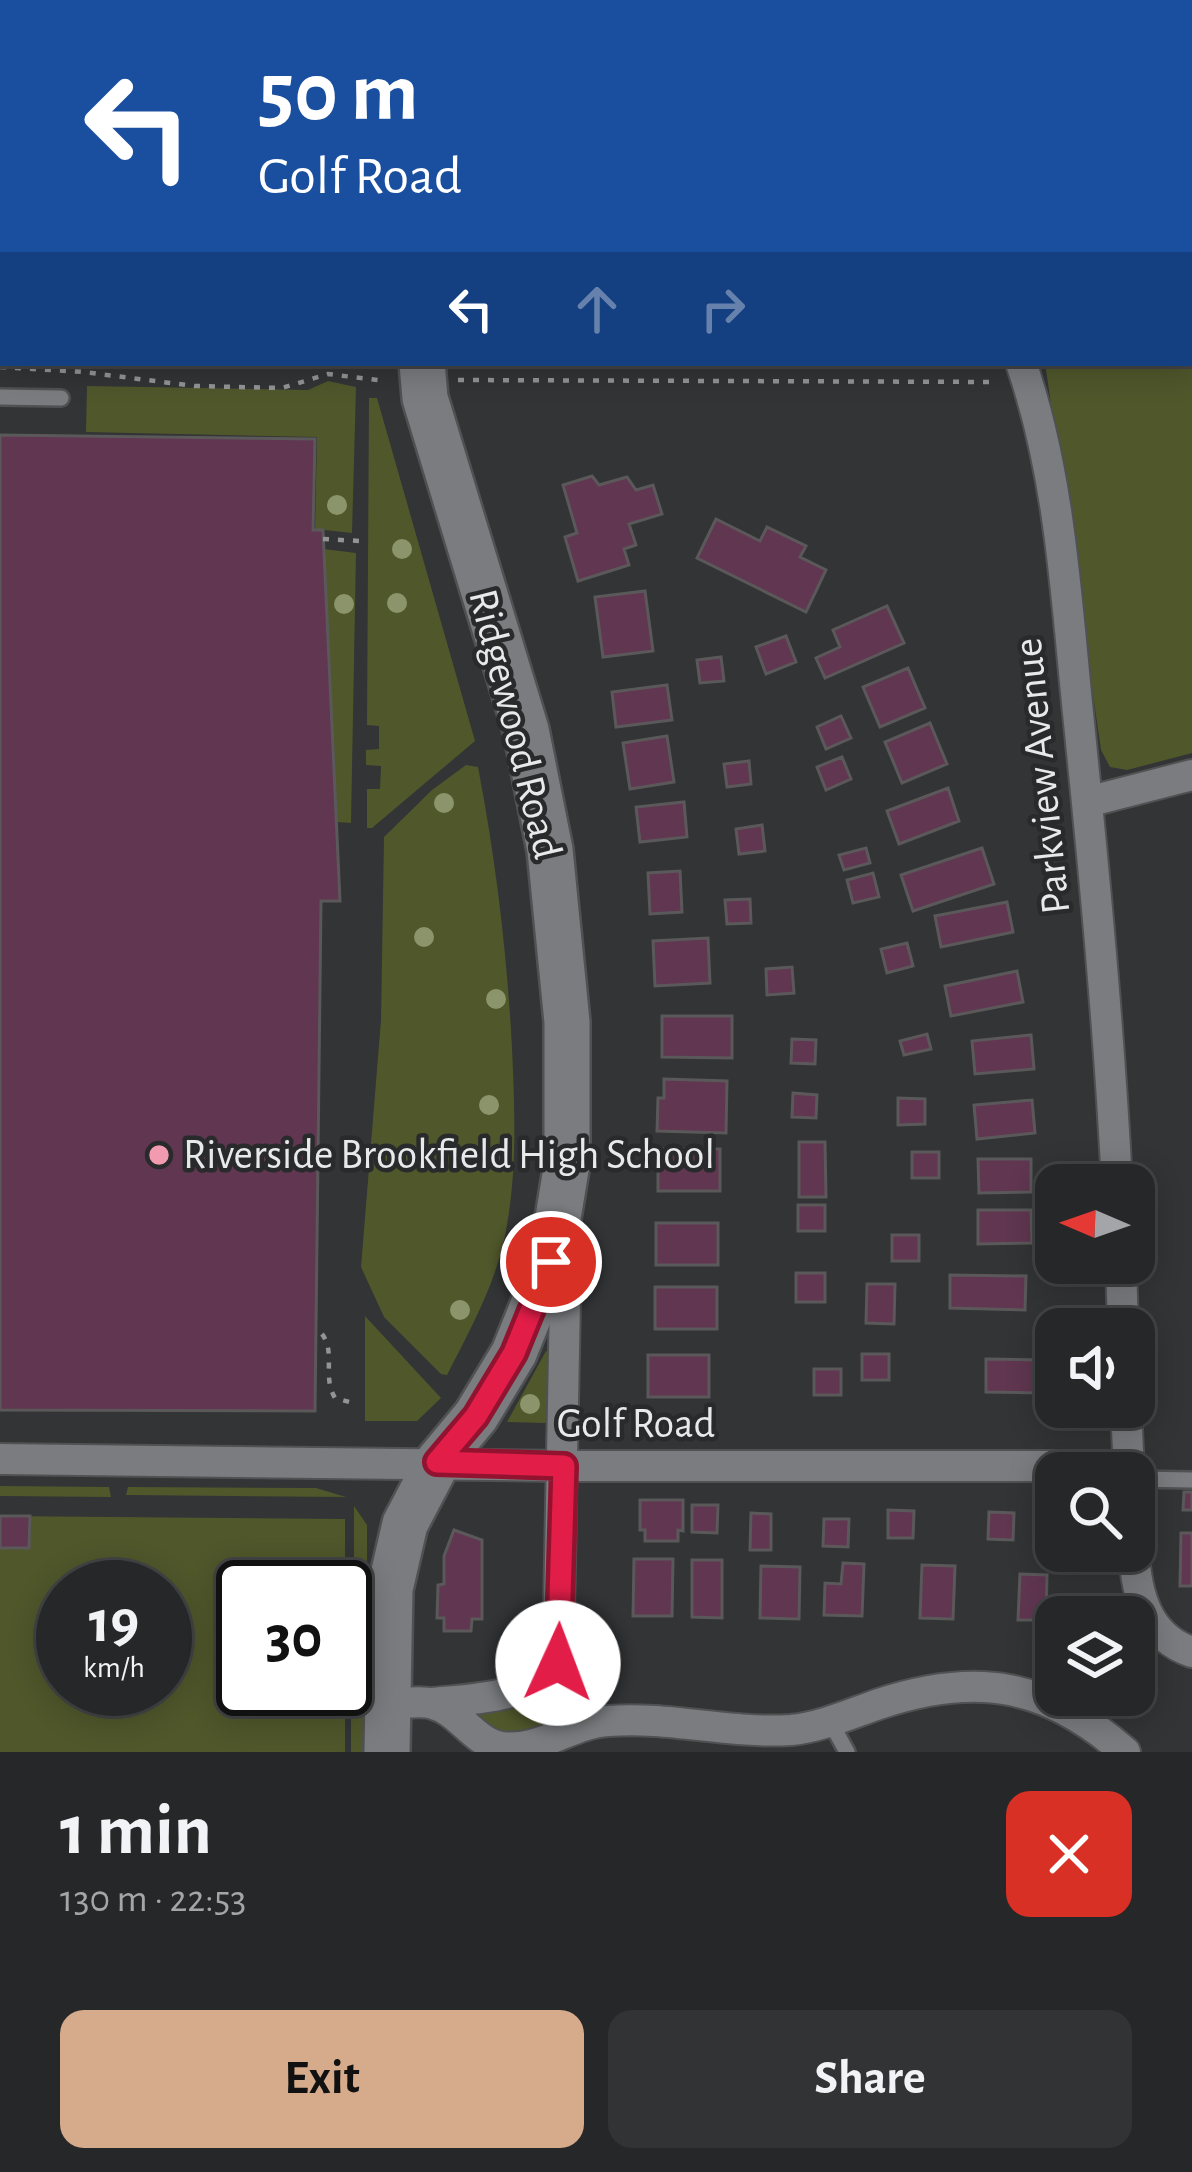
<!DOCTYPE html>
<html lang="en">
<head>
<meta charset="utf-8">
<style>
  :root { --surface:#262728; --page:#323334; --text:#f1f3f6; --muted:#a4a5a8; --line:#424445; --accent:#d6ab8b }
  body { margin:0; font-family:"Alegreya Sans",sans-serif; background:var(--page); color:var(--text); height:100vh; display:flex; flex-direction:column; font-size:45px; white-space:nowrap }
  * { box-sizing:border-box; margin:0 }
  p { font-size:39px; color:var(--muted) }
  .icon { flex:none; width:66px; height:66px; fill:none; stroke:currentColor; stroke-width:2; stroke-linecap:round; stroke-linejoin:round }
  .map { position:relative; height:1752px; overflow:hidden }
  .drawer { display:flex; flex-direction:column; background:var(--surface); flex:1 }
  .drawer>* { flex:none }
  .guide { position:absolute; left:0px; top:0px; width:1194px; height:366px; box-shadow:0 6px 30px #0003,0 0 0 3px var(--line); background:#1a4fa0; color:#fff; overflow:hidden }
  .needle { width:78px; rotate:272deg }
  .tools { position:absolute; left:1035px; top:1164px; display:grid; gap:24px }
  .tools a { display:grid; place-items:center; width:120px; height:120px; border-radius:24px; background:var(--surface); box-shadow:0 6px 30px #0003,0 0 0 3px var(--line); font-size:60px }
  .speed { position:absolute; left:36px; top:1560px; display:flex; gap:24px; font-size:60px; font-weight:700; text-align:center }
  .speed>* { display:grid; place-content:center; width:156px; height:156px; border-radius:50%; background:var(--surface); box-shadow:0 6px 30px #0003,0 0 0 3px var(--line); line-height:1 }
  .speed small { font-size:30px; font-weight:400 }
  .speed .limit { border:6px solid #111; border-radius:18px; background:#fff; color:#111 }
  .pin { position:absolute; display:grid; place-items:center; width:102px; height:102px; color:#fff; margin:-51px; border:6px solid #fff; border-radius:50%; box-shadow:0 3px 12px #0007 }
  .me { position:absolute; width:132px; margin:-66px; rotate:2deg; stroke-linejoin:round; filter:drop-shadow(0 0 9px #0008) }
  .turn { display:flex; align-items:center; gap:42px; height:252px; padding:0 60px; font-size:54px }
  .turn .icon { width:156px; height:156px; stroke-width:2.5 }
  .turn b { display:block; font-size:84px; line-height:102px }
  .lanes { display:flex; align-items:center; height:114px; padding:0 60px; background:#0003; justify-content:center; gap:60px; direction:ltr }
  .lanes .off { opacity:.35 }
  .round { display:grid; place-items:center; flex:none; width:126px; height:126px; border-radius:24px; background:var(--page) }
  .summary { display:flex; align-items:center; justify-content:space-between; height:204px; padding:0 60px }
  h1 { font-size:72px; font-weight:700; line-height:90px }
  .action { display:flex; gap:24px; margin-top:auto; padding:24px 60px }
  .action a { flex:1; height:138px; border-radius:24px; background:var(--accent); color:#111; font-size:48px; font-weight:700; line-height:138px; text-align:center }
  .action a+a { background:var(--page); color:var(--text) }
  .map>svg:first-child { display:block }
  .green { fill:#50572b; fill-rule:evenodd }
  .building { fill:#603650; stroke:#5b585a; stroke-width:3 }
  .lines { fill:none; stroke-linecap:round; stroke-linejoin:round }
  .lane-casing { stroke:#505153; stroke-width:20 }
  .street-casing { stroke:#505153; stroke-width:34 }
  .secondary-casing { stroke:#505153; stroke-width:50 }
  .primary-casing { stroke:#505153; stroke-width:56 }
  .path { stroke:#939496; stroke-width:4.5; stroke-dasharray:6 9; stroke-linecap:butt }
  .lane { stroke:#7a7c7f; stroke-width:15 }
  .street { stroke:#7a7c7f; stroke-width:30 }
  .secondary { stroke:#7a7c7f; stroke-width:45 }
  .primary { stroke:#967298; stroke-width:51 }
  .tree { fill:#8c946b }
  .route-casing { stroke:#92132f; stroke-width:30 }
  .route { stroke:#e11d48; stroke-width:21 }
  .poi-dot { fill:#f29aaf; stroke:#282a2c; stroke-width:4.5 }
  .labels { text-anchor:middle; dominant-baseline:central; stroke-width:9; stroke-linejoin:round; paint-order:stroke }
  .street-label { font-size:42px; fill:#e8e9ea; stroke:#282a2c }
  .poi-label { font-size:42px; fill:#e8e9ea; stroke:#282a2c; text-anchor:start }
</style>
</head>
<body>
<div class="map">
<svg width="1192" height="1752" viewBox="0 0 1192 1752">
  <rect width="100%" height="100%" fill="#323436"/>
  <path class="green" d="M0,0H1192V753L1127,770L1110,767L1101,750L1045,363H1191V3H3L0,275Z
    M328,381L356,387L352,533L315,529L317,437L86,432L87,386L308,390Z
    M369,398H377L475,741L372,828H367V789H380L381,766L366,765V750L379,749V726L367,725Z
    M324,549L356,553L351,823L337,822Z
    M466,765L478,767C496,861 507,953 512,1048C515,1115 518,1183 502,1249C490,1294 468,1334 447,1375L441,1374L384,1317L361,1267L381,1020L384,837L432,790Z
    M365,1316L441,1398L417,1421H365Z
    M546,1351L550,1353L546,1423L507,1422Z
    M0,1486L109,1487L111,1497L0,1496Z
    M128,1487L316,1488L346,1497L126,1495Z
    M354,1506L367,1525V1655H354Z
    M0,1516L345,1519V1752H0ZM63,1587H165V1689H63ZM243,1587H345V1689H243Z
    M351,1663H366V1752H351Z
    M544,1691L560,1702L562,1715L557,1724L504,1736L473,1716V1709Z"/>
  <path class="building" d="M0,435L315,439L313,530H323L340,901H321L315,1411L0,1410Z
    M592,476L599,485L627,477L636,490L653,485L662,514L629,524L636,545L624,549L629,565L578,581L565,537L577,533L563,485Z
    M716,519L760,541L767,527L806,546L800,557L826,570L806,612L697,558Z
    M645,591L653,651L603,657L595,597Z
    M887,606L904,643L825,678L816,658L840,647L833,630Z
    M786,636L796,662L766,674L756,647Z
    M721,657L724,681L700,683L697,660Z
    M908,668L925,708L880,727L863,687Z
    M667,685L672,720L616,727L612,692Z
    M841,716L851,738L826,749L817,727Z
    M930,723L947,764L902,783L885,742Z
    M667,736L674,782L630,789L623,743Z
    M842,757L851,779L826,790L817,767Z
    M749,761L751,784L727,787L724,764Z
    M948,788L959,821L899,844L887,811Z
    M684,802L687,837L640,842L636,807Z
    M762,825L765,851L739,854L736,829Z
    M866,848L870,863L844,870L839,855Z
    M982,848L994,884L913,911L901,875Z
    M680,871L682,912L650,914L648,873Z
    M873,873L879,897L853,903L847,880Z
    M750,899L751,923L727,924L725,900Z
    M1007,902L1013,932L941,947L935,916Z
    M708,938L710,983L655,986L653,941Z
    M907,943L913,966L887,973L881,949Z
    M792,967L794,993L767,995L766,969Z
    M1017,971L1023,1002L951,1016L945,986Z
    M662,1016H732V1058L662,1057Z
    M927,1034L931,1049L904,1055L900,1041Z
    M1031,1035L1034,1069L975,1074L972,1041Z
    M792,1039L816,1040L815,1064L791,1063Z
    M664,1079L727,1081L726,1133L657,1131L658,1098H664Z
    M793,1093L817,1095L816,1118L792,1117Z
    M898,1098L925,1099V1124L898,1125Z
    M1032,1100L1035,1133L977,1139L974,1105Z
    M799,1142H825L826,1197H799Z
    M658,1149H720V1191H658Z
    M912,1152H939V1178H912Z
    M978,1159H1031V1192L979,1193Z
    M798,1205H825V1231H798Z
    M978,1210H1031L1032,1243L978,1244Z
    M656,1223H718V1265H656Z
    M892,1235H919V1261H892Z
    M796,1273H825V1302H796Z
    M950,1275L1026,1276L1025,1310L950,1308Z
    M867,1284H895L894,1324L866,1323Z
    M655,1287H717V1329H655Z
    M862,1354H889V1380H862Z
    M648,1355H709V1397H648Z
    M986,1359L1040,1360L1038,1393L986,1392Z
    M814,1369H841V1395H814Z
    M1184,1492H1192V1510H1183Z
    M640,1500H683V1531L678,1530V1541H645V1530H640Z
    M692,1505H718L717,1533L692,1532Z
    M888,1510L914,1511L913,1538H888Z
    M989,1512L1014,1513L1013,1540L988,1539Z
    M751,1513L771,1514V1550H750Z
    M0,1516H30L29,1548H0Z
    M824,1519H849L848,1547L823,1546Z
    M454,1530L482,1540V1619H472L471,1631H444V1618H437L438,1585L444,1584V1556Z
    M1181,1533H1192V1586H1180Z
    M634,1559H673L672,1616H633Z
    M692,1560H722V1618L692,1617Z
    M843,1563L864,1564L862,1616L824,1615L825,1583L841,1584Z
    M922,1565L955,1566L953,1619L920,1618Z
    M761,1566L800,1567L799,1619L760,1618Z
    M1020,1574L1047,1575L1046,1620H1018Z"/>
  <g class="lines">
    <defs>
      <path id="lane" d="M0,397L61,398
        M1134,1479L1192,1480
        M830,1721L847,1752"/>
      <path id="street" d="M858,0L861,3
        M1021,363C1060,475 1066,596 1078,713C1094,870 1109,1027 1117,1185
        M1087,802L1192,775
        M566,1247L558,1663C565,1690 571,1708 596,1722
        M1121,1263L1123,1329
        M1126,1407L1129,1473
        M0,1459L564,1466H1129
        M1134,1551C1136,1594 1147,1637 1192,1652
        M432,1703C474,1699 530,1698 558,1663
        M387,1704C401,1704 420,1700 433,1704C460,1711 474,1743 502,1747C541,1752 571,1723 608,1721C669,1716 730,1734 791,1730C821,1727 850,1714 879,1704C978,1671 1047,1684 1125,1752"/>
      <path id="secondary" d="M413,0V3
        M387,1752L390,1589L405,1524L437,1463L476,1416L514,1353L551,1261L567,1163V1022L550,850L526,730L425,398L422,363"/>
      <path id="primary" d="M0,313H3
        M1191,322H1192"/>
    </defs>
    <use href="#lane" class="lane-casing"/>
    <use href="#street" class="street-casing"/>
    <use href="#secondary" class="secondary-casing"/>
    <use href="#primary" class="primary-casing"/>
    <path class="path" d="M0,367L83,372L195,386L282,388L328,374L386,381
      M458,380L998,382
      M323,539L360,541
      M322,1334C336,1352 322,1377 335,1398L353,1403"/>
    <use href="#lane" class="lane"/>
    <use href="#street" class="street"/>
    <use href="#secondary" class="secondary"/>
    <use href="#primary" class="primary"/>
  </g>
  <g class="tree">
    <circle cx="337" cy="505" r="10"/>
    <circle cx="402" cy="549" r="10"/>
    <circle cx="397" cy="603" r="10"/>
    <circle cx="344" cy="604" r="10"/>
    <circle cx="444" cy="803" r="10"/>
    <circle cx="424" cy="937" r="10"/>
    <circle cx="496" cy="999" r="10"/>
    <circle cx="489" cy="1105" r="10"/>
    <circle cx="460" cy="1310" r="10"/>
    <circle cx="530" cy="1404" r="10"/>
  </g>
  <g class="lines">
    <defs>
      <path id="route" d="M551,1262L514,1353L476,1416L437,1462L564,1466L558,1663"/>
    </defs>
    <use href="#route" class="route-casing"/>
    <use href="#route" class="route"/>
  </g>
  <circle class="poi-dot" cx="159" cy="1155" r="12"/>
  <g class="labels">
    <g class="street-label">
      <text transform="translate(515 724) rotate(76)">Ridgewood Road</text>
      <text transform="translate(1042 776) rotate(-96)">Parkview Avenue</text>
      <text x="636" y="1424">Golf Road</text>
    </g>
    <g class="poi-label">
      <text x="183" y="1155">Riverside Brookfield High School</text>
    </g>
  </g>
</svg>
<div class="tools">
<a><svg class="needle" viewBox="-14 -14 28 28"><path d="M0-13l5 13h-10z" fill="#e53935"/><path d="M0 13l5-13h-10z" fill="#a4a5a8"/></svg></a>
<a><svg class="icon" aria-label="sound" viewBox="0 0 24 24"><path d="M4 9h4l5-4v14l-5-4H4zM17 9q2 3 0 6"/></svg></a>
<a><svg class="icon" aria-label="search" viewBox="0 0 24 24"><circle cx="10" cy="10" r="6"/><path d="M15 15l6 6"/></svg></a>
<a><svg class="icon" aria-label="layers" viewBox="0 0 24 24"><path d="M12 4l9 5-9 5-9-5zM3 14l9 5 9-5"/></svg></a>
</div>
<div class="speed"><div>19<small>km/h</small></div><div class="limit">30</div></div>
<div class="pin" style="left:551px;top:1262px;background:#d93025"><svg class="icon" aria-label="arrive" viewBox="0 0 24 24"><path d="M6 21V4h12l-3 4 3 4H6"/></svg></div>
<svg class="me" style="left:558px;top:1663px" viewBox="-20 -20 40 40"><circle r="19" fill="#fff"/><path d="M0-13L10 11 0 6-10 11z" fill="#e11d48"/></svg>
<div class="guide">
<div class="turn"><svg class="icon" aria-label="left" viewBox="0 0 24 24"><path d="M17 20v-9H6M10 6l-5 5 5 5"/></svg><div><b>50 m</b>Golf Road</div></div>
<div class="lanes"><svg class="icon" aria-label="left" viewBox="0 0 24 24"><path d="M17 20v-9H6M10 6l-5 5 5 5"/></svg><svg class="icon off" aria-label="ahead" viewBox="0 0 24 24"><path d="M12 20V5M6 11l6-6 6 6"/></svg><svg class="icon off" aria-label="right" viewBox="0 0 24 24"><path d="M7 20v-9h11M14 6l5 5-5 5"/></svg></div>
</div>
</div>
<section class="drawer">
<div class="summary"><div><h1>1 min</h1><p>130 m · 22:53</p></div><a class="round" style="background:#d93025;color:#fff"><svg class="icon" aria-label="close" viewBox="0 0 24 24"><path d="M6 6l12 12M18 6L6 18"/></svg></a></div>
<div class="action"><a>Exit</a><a>Share</a></div>
</section>
</body>
</html>
